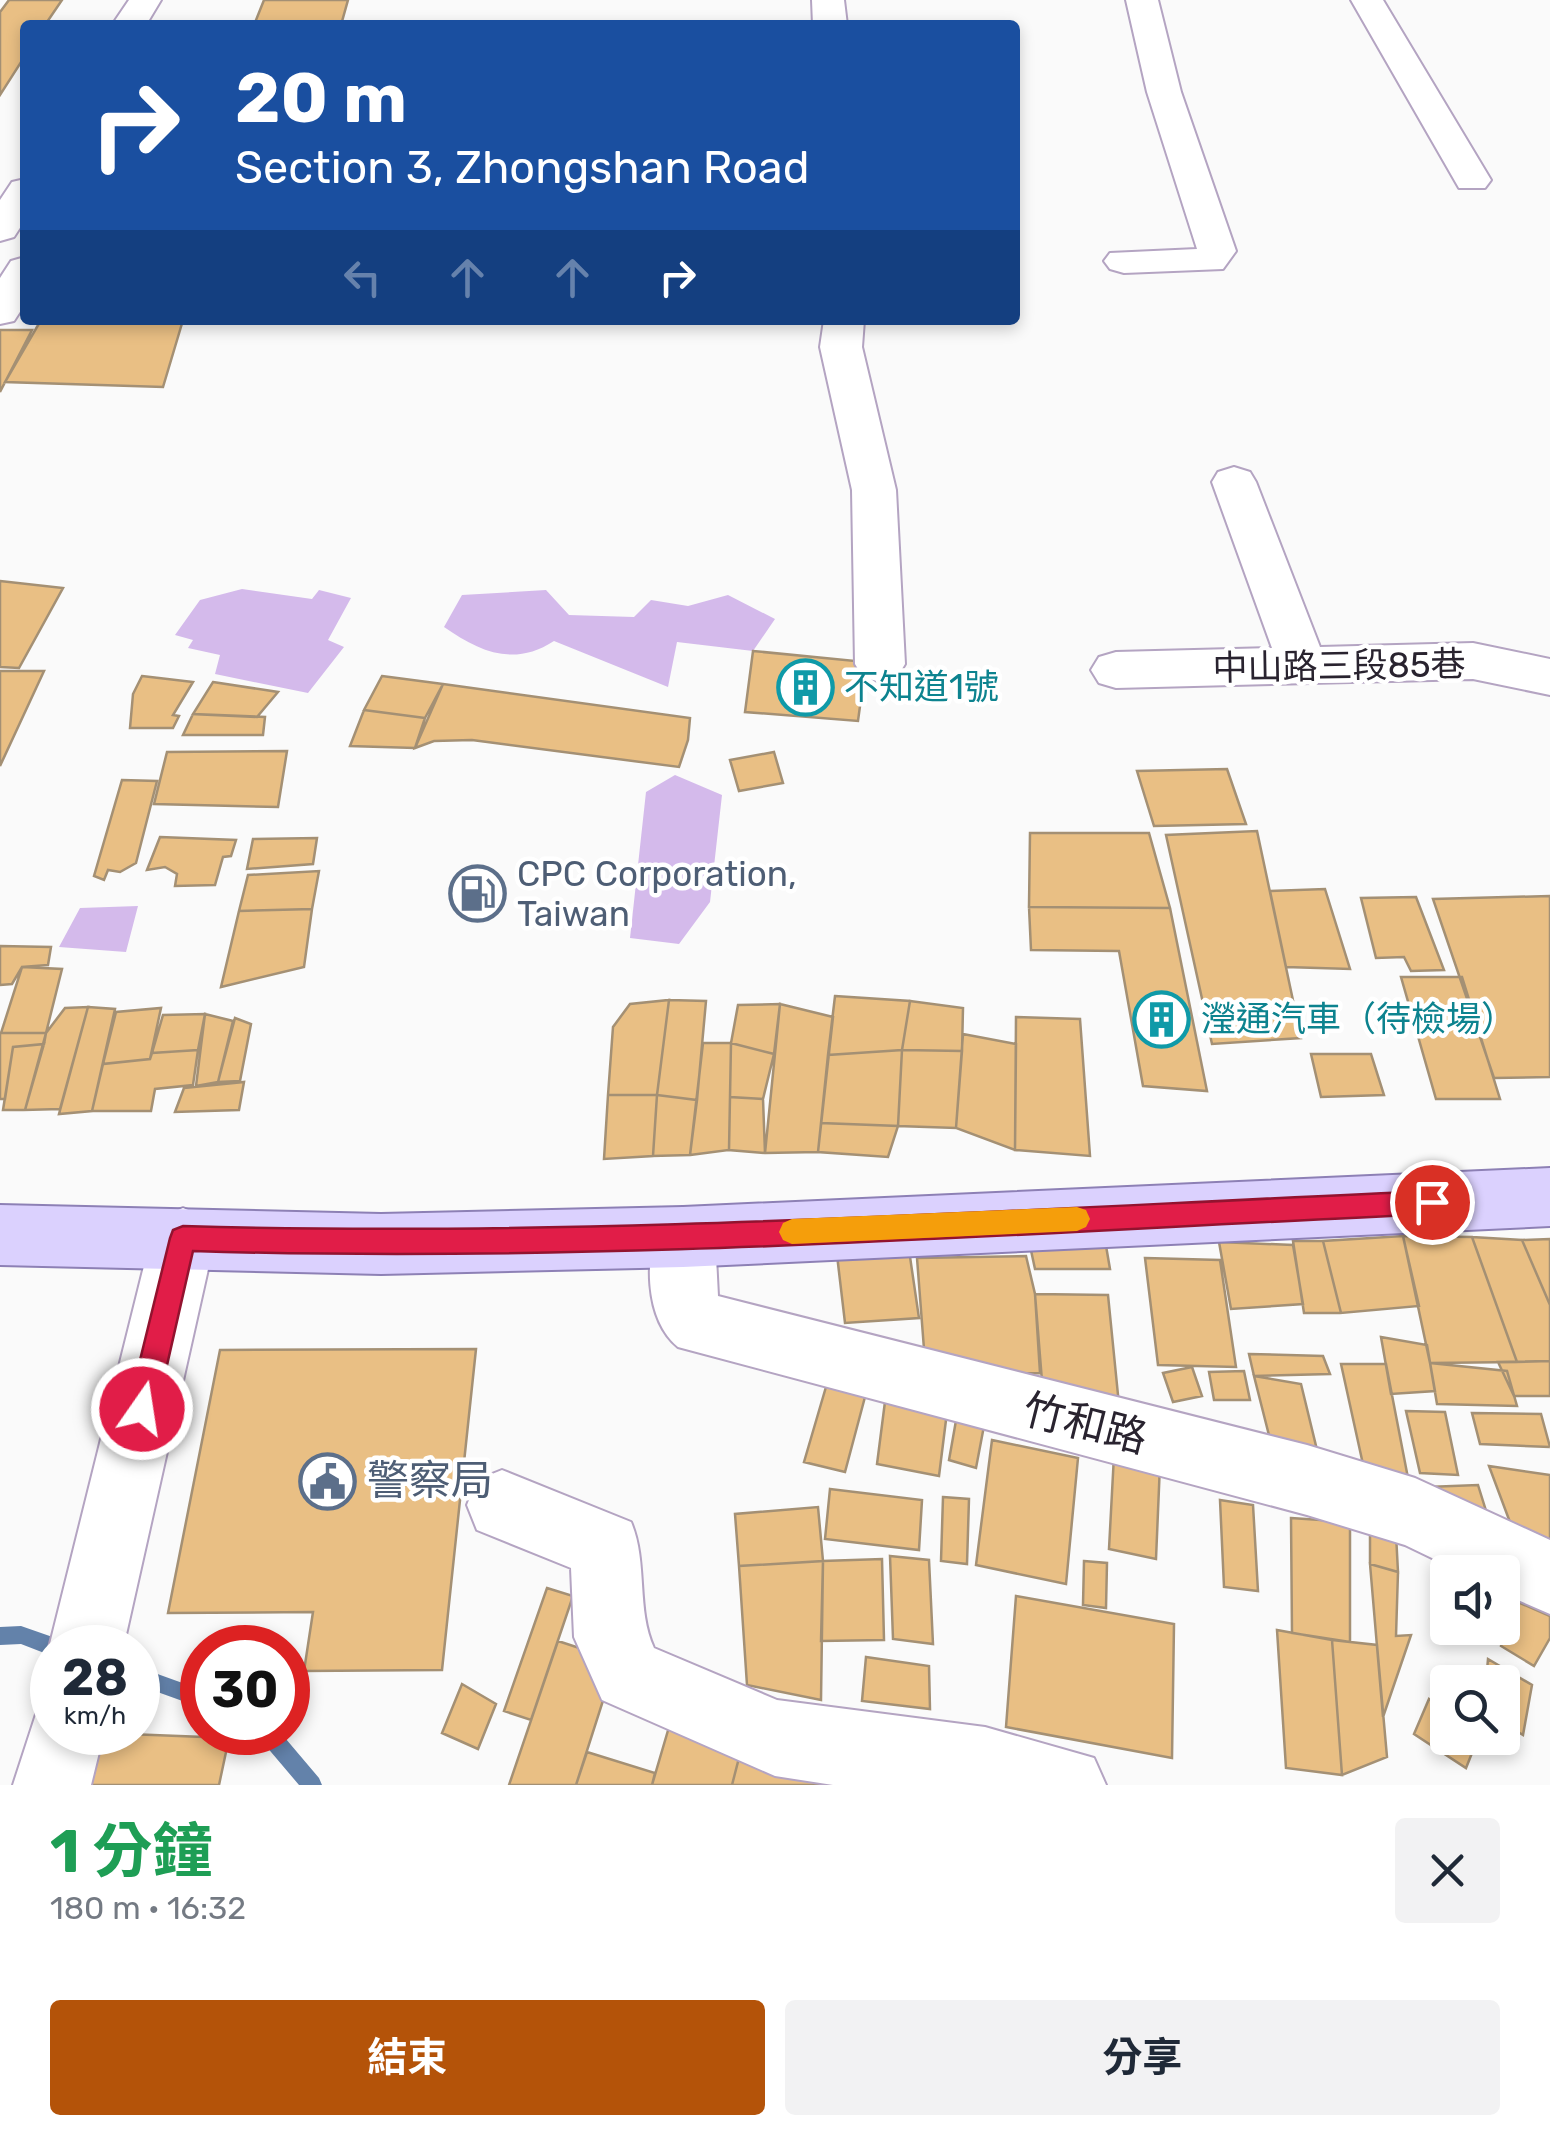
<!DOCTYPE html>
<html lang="zh-TW">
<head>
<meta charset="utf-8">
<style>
  :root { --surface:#fff; --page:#f2f2f3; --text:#1f2937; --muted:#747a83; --accent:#b45309 }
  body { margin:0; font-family:Rubik,"Noto Sans TC",sans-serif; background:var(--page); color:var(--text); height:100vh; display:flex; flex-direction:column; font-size:38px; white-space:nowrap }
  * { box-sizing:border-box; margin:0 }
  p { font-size:32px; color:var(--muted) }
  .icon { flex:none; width:55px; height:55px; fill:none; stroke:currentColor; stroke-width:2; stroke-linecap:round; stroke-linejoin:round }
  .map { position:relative; height:1785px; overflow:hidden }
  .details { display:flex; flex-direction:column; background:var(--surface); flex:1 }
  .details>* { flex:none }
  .banner { position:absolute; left:20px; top:20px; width:1000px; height:305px; border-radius:10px; box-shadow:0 5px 15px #0003; background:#1a4fa0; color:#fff; overflow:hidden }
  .controls { position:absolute; left:1430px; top:1555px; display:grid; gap:20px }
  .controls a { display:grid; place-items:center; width:90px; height:90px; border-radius:10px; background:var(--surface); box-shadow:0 5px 15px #0003; font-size:50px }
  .speed { position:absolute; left:30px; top:1625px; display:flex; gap:20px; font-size:50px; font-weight:700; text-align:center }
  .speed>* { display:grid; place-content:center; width:130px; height:130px; border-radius:50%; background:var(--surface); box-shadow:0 5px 15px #0003; line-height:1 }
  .speed small { font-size:25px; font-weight:400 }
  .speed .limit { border:15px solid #d22; background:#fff; color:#111 }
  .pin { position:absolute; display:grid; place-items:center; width:85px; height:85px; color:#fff; margin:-42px; border:5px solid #fff; border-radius:50%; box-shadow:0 2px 10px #0007 }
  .me { position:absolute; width:110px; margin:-55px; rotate:13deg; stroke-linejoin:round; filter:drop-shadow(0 0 8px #0008) }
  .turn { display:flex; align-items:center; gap:35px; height:210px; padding:0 50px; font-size:45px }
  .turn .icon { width:130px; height:130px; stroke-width:2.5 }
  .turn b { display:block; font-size:70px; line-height:85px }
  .lanes { display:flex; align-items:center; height:95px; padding:0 50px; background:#0003; justify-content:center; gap:50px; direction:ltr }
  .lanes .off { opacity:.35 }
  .round { display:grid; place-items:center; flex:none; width:105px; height:105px; border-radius:10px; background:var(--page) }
  .head { display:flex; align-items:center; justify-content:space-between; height:170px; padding:0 50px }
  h1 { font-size:60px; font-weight:700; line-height:75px; color:#1e9e55 }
  .button { display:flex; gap:20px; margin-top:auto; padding:20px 50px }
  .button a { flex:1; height:115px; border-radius:10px; background:var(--accent); color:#fff; font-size:40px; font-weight:700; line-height:115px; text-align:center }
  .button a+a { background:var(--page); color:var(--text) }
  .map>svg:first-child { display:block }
  .green { fill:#d4baeb }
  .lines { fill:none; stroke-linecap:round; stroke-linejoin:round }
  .stream { fill:#6382aa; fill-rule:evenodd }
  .building { fill:#e9bf84; stroke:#a49074; stroke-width:2.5 }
  .minor-casing { stroke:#b4a4c2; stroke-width:4 }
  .major-casing { stroke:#8d80b5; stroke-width:4 }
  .minor { fill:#fff; fill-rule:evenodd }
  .major { fill:#dbd1fe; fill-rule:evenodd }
  .route { fill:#e11d48; stroke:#92132f; stroke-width:2.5 }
  .slow { fill:#f59e0b }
  .labels { text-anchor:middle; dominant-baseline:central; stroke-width:9; stroke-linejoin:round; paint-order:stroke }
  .street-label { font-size:35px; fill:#29232f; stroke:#fff }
  .culture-label { font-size:35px; fill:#0d838f; stroke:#fff; text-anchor:start }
  .service-label { font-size:35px; fill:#4e5e75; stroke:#fff; text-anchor:start }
  .near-street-label { font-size:42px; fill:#29232f; stroke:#fff }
  .near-service-label { font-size:42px; fill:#4e5e75; stroke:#fff; text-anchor:start }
</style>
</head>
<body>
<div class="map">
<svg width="1550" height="1785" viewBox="0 0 1550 1785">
  <rect width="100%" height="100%" fill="#fafafa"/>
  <path class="green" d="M242,589L312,599L319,590L351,598L328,640L344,647L308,693L215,674L220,655L188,648L193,640L175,635L200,600Z
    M546,590L569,615L634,617L651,600L688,606L728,595L775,619L753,651L677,642L668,687L554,641C514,667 480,652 444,627L462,595Z
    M675,775L722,795L710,902L679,944L630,938L646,792Z
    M138,906L126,952L59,947L80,908Z"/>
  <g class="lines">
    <path class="stream" d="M21,1626L64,1641L66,1648H52V1656L21,1644L0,1645V1627Z
      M138,1667L202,1690V1708L138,1685Z
      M258,1732H280L319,1778L322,1785H299L260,1739Z"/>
  </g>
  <path class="building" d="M9,0H62L45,25H25V56L0,95V12Z
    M264,0H348L341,25H254Z
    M41,320H183L163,387L5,382Z
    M0,330H32L0,392Z
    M0,581L63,588L19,668L0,667Z
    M753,651L866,662L858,721L745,712Z
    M0,671H44L0,766Z
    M142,676L193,682L173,715L179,716L173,728H130L133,694Z
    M382,676L443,684L425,718L364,710Z
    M213,682L278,692L257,717L193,714Z
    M443,684L690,718L688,740L679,767L472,740L434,741L415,748Z
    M364,710L425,718L415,748L350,746Z
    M193,714L265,717L263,735H183Z
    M287,751L278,807L154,804L167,752Z
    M774,752L783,783L739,791L730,760Z
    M1227,769L1246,824L1154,826L1137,771Z
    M122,780L157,781L136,863L120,872L108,870L104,880L94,876Z
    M1257,831L1301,1038L1212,1044L1166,835Z
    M1030,833H1149L1170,908L1029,907Z
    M160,837L236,840L231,856L223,857L215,885L175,886L177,874L165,867L147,870Z
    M317,838L313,864L247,869L253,839Z
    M319,871L312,909L239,911L248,875Z
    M1325,889L1350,969L1286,967L1270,891Z
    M1550,896V1077L1494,1078L1433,899Z
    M1416,897L1444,970L1411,971L1404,957L1376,958L1361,898Z
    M1029,907L1170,908L1207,1091L1143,1086L1119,951L1031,950Z
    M312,909L304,967L221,987L239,911Z
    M0,946L51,947L48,965L22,967L12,984L0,985Z
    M22,967L62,969L46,1033H1Z
    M1401,977H1462L1500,1099H1436Z
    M835,996L910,1001L902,1050L828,1055Z
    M669,1000L657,1095H608L613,1027L630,1004Z
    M669,1000L706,1001L697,1100L657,1095Z
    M910,1001L963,1008L962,1051L902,1050Z
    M780,1004L774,1054L731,1043L738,1005Z
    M780,1004L833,1017L818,1152L765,1153Z
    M88,1007L60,1109L25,1110L46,1033L65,1008Z
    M88,1007L115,1009L92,1111L59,1114Z
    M161,1008L150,1059L103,1064L116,1012Z
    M205,1014L198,1050L152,1053L163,1015Z
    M205,1014L233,1021L218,1082L196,1086Z
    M1016,1017L1080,1019L1090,1156L1015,1150Z
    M235,1018L251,1024L240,1081L218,1082Z
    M0,1033H46L44,1044L13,1047L5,1099H0Z
    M963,1034L1016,1044L1015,1150L956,1128Z
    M703,1043H731L729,1150L690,1155Z
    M731,1043L774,1054L763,1099L730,1097Z
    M44,1044L25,1110H3L13,1047Z
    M198,1050L193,1085L155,1089L151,1111H92L103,1064L150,1059L152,1053Z
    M902,1050L898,1126L821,1123L828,1055Z
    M902,1050L962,1051L956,1128L898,1126Z
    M1311,1054H1371L1384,1095L1321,1097Z
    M244,1082L239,1110L175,1112L184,1088Z
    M608,1095H657L653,1156L604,1159Z
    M657,1095L697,1100L690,1155L653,1156Z
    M730,1097L763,1099L765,1153L729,1150Z
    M821,1123L898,1126L888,1157L818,1152Z
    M1403,1236L1472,1237L1517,1362L1430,1363Z
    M1403,1236L1419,1306L1341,1313L1323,1241Z
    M1472,1237L1522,1240L1550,1305V1361L1517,1362Z
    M1550,1239V1305L1522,1240Z
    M1105,1240L1110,1269H1035L1029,1241Z
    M1293,1241H1323L1341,1313H1304Z
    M1219,1242L1293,1245L1303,1304L1231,1309Z
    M909,1250L919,1318L845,1323L837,1255Z
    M1026,1256L1035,1294L1040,1373L926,1375L917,1258Z
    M1145,1258L1220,1260L1236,1367L1158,1365Z
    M1035,1294L1108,1295L1119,1405L1042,1381Z
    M1381,1337L1427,1345L1435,1391L1391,1394Z
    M476,1349L442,1670L304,1671L313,1612L168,1613L220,1350Z
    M1249,1354L1323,1356L1330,1374L1254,1376Z
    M1550,1361V1396H1514L1498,1362Z
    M833,1363L869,1382L845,1472L804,1462Z
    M1430,1363L1507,1371L1517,1406L1437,1404Z
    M1341,1364H1386L1408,1478H1366Z
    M1192,1367L1202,1396L1173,1402L1163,1373Z
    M1244,1371L1250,1400H1214L1209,1372Z
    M1254,1376L1301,1384L1317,1450L1272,1447Z
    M887,1386L949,1396L939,1476L877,1464Z
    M960,1398L988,1405L976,1468L949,1460Z
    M1406,1411L1445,1412L1458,1475L1420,1473Z
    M1472,1413L1541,1414L1550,1447L1480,1444Z
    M992,1440L1078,1458L1066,1584L976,1565Z
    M1114,1455L1160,1464L1156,1559L1109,1549Z
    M1489,1466L1550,1475V1560L1517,1541Z
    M1478,1485L1492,1530L1400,1488Z
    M830,1489L922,1500L919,1550L825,1539Z
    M943,1497L969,1499L967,1564L941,1561Z
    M1220,1500L1253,1505L1258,1591L1224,1587Z
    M818,1507L823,1561L739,1566L735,1514Z
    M1291,1518L1350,1522V1642L1292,1633Z
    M1370,1524L1396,1534L1398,1572L1370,1564Z
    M890,1556L929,1560L933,1644L893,1639Z
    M882,1559L884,1640L821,1641L823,1561Z
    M823,1561L821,1700L747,1685L739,1566Z
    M1084,1561L1107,1563L1106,1608L1083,1605Z
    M1370,1564L1398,1572L1396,1636L1411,1635L1383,1717Z
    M547,1588L573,1596L531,1720L504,1711Z
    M1016,1596L1174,1624L1172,1758L1006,1727Z
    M1513,1600L1550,1616V1638L1534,1666L1501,1646Z
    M1277,1630L1332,1640L1342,1775L1286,1768Z
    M1332,1640L1377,1645L1387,1757L1342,1775Z
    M558,1641L616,1660L576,1785H509Z
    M866,1657L929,1666L930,1709L862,1701Z
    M1488,1659L1532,1685L1523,1735L1502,1722V1682H1486Z
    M462,1684L496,1704L478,1749L442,1733Z
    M1429,1699L1448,1712V1738H1478L1466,1768L1414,1734Z
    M669,1727L741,1750L732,1785H652Z
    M102,1733L229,1738L219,1785H91Z
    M741,1750L856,1785H732Z
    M587,1752L655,1773L652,1785H576Z"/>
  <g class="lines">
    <defs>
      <path id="minor" d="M129,0H161L146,25H112Z
        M812,0H844L847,25H813Z
        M1126,0H1158L1181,92L1236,251L1223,269L1124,273L1110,269L1104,261L1110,253L1197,249L1147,92Z
        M1351,0H1383L1491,180L1485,188H1459Z
        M25,179V220L14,237L0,241V200L12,182Z
        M25,257V304L14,321L0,324V278L11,261Z
        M824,320H864L862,347L896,490L905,664L897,677L880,682L863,677L855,664L852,490L820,347Z
        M1234,467L1250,472L1256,482L1320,647L1473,643L1550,659V695L1473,679L1116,688L1099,683L1091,670L1099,657L1116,652L1272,648L1212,482L1218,472Z
        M683,1207L705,1216L715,1237L718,1296L1307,1445L1415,1478L1550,1540V1614L1502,1593V1572H1461L1405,1545L1307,1515L678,1347C644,1319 644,1254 661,1216Z
        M183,1208L206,1217L215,1238L123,1648H52V1656L49,1648L151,1238L160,1217Z
        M502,1470L631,1522C648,1562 636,1609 654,1648L777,1700L985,1727L1094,1758L1106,1785H833L775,1776L602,1700L574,1637L571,1568L477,1530L467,1505L477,1480Z
        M52,1700V1732H104L91,1785H13L39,1705Z"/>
      <path id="major" d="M1550,1168V1226L683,1267L381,1274L0,1265V1205L381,1214L683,1207Z"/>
    </defs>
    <use href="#minor" class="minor-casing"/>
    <use href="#major" class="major-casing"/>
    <use href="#minor" class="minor"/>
    <use href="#major" class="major"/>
  </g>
  <path class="route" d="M1432,1191L1441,1194L1445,1202L1441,1211L1432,1214C1019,1233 606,1264 193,1251L157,1409L152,1419L142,1423L133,1419L128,1409L170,1238L173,1230L183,1226C599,1238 1016,1209 1432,1191Z"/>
  <path class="slow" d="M1077,1207L1086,1210L1090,1219L1086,1227L1077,1231L792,1244L783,1240L779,1232L783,1223L792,1219Z"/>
  <defs>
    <symbol id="building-ring" viewBox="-11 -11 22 22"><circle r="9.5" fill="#fff" stroke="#0f9aa8" stroke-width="1.5"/><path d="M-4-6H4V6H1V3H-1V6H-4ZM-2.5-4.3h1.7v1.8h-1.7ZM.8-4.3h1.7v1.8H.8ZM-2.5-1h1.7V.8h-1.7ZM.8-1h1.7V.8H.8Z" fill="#0f9aa8"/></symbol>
    <symbol id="fuel-ring" viewBox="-11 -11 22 22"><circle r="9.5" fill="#fff" stroke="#5c6f8a" stroke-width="1.5"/><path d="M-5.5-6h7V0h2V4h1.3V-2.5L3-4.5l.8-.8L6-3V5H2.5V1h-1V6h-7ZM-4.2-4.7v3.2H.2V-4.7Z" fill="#5c6f8a"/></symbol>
    <symbol id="civic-ring" viewBox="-11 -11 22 22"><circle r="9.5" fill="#fff" stroke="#5c6f8a" stroke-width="1.5"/><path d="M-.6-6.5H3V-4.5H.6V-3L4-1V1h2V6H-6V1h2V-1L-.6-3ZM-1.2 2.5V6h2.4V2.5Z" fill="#5c6f8a"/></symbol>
  </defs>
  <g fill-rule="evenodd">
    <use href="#building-ring" x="774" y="656" width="63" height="63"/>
    <use href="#fuel-ring" x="446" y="862" width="63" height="63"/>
    <use href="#building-ring" x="1130" y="988" width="63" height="63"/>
    <use href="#civic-ring" x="296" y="1450" width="63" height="63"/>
  </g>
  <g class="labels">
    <g class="street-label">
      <text transform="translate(1339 666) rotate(-1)">中山路三段85巷</text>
    </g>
    <g class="culture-label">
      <text x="844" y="687">不知道1號</text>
      <text x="1201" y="1019">瀅通汽車（待檢場）</text>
    </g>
    <g class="service-label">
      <text x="517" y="874">CPC Corporation,<tspan x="517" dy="40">Taiwan</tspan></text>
    </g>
    <g class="near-street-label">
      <text transform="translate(1085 1424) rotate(14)">竹和路</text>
    </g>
    <g class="near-service-label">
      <text x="367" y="1481">警察局</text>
    </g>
  </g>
</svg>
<div class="controls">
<a><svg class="icon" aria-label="sound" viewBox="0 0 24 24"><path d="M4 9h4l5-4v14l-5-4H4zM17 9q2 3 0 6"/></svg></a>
<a><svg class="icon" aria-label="search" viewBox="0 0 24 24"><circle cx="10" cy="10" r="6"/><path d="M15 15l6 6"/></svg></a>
</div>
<div class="speed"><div>28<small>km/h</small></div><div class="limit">30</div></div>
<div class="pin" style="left:1432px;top:1202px;background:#d93025"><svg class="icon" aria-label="arrive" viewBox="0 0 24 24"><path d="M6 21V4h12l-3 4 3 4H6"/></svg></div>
<svg class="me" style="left:142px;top:1409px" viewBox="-20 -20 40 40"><circle r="17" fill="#e11d48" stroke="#fff" stroke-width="3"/><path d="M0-11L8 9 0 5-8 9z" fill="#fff"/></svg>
<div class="banner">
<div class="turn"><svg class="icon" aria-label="right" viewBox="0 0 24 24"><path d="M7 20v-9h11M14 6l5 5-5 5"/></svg><div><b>20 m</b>Section 3, Zhongshan Road</div></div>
<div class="lanes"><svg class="icon off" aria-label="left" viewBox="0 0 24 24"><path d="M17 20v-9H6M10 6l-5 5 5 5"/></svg><svg class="icon off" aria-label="ahead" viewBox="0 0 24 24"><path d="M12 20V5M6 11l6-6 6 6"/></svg><svg class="icon off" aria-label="ahead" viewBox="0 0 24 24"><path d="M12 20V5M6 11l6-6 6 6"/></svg><svg class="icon" aria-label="right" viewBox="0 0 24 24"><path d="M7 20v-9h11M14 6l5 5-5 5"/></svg></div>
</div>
</div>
<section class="details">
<div class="head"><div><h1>1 分鐘</h1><p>180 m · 16:32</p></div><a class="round"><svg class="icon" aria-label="close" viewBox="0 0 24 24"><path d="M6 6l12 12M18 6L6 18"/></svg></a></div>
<div class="button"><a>結束</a><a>分享</a></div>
</section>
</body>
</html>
